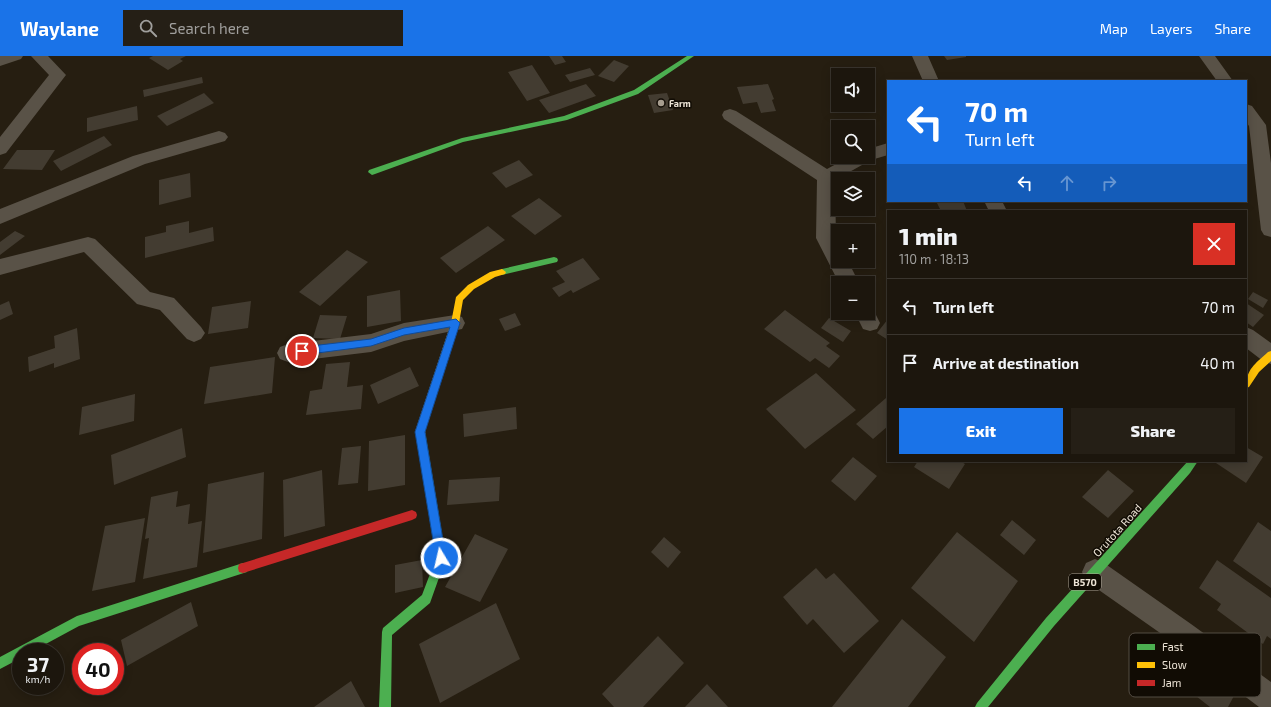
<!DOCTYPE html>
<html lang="en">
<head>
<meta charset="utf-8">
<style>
  :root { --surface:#1c160d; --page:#251f16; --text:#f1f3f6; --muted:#a09f9d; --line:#3a352e; --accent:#1a73e8 }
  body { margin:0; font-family:"Exo 2",sans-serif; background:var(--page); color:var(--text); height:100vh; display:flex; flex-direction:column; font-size:15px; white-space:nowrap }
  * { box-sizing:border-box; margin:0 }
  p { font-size:13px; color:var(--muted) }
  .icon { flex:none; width:22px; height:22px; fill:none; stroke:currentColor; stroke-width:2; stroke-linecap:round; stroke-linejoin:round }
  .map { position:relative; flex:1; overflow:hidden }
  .side { position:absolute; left:887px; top:154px; width:360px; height:252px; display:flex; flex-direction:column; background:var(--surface); border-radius:0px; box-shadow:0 2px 10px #0003,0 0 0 1px var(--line) }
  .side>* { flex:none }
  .banner { position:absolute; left:887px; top:24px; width:360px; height:122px; border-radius:0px; box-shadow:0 2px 10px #0003,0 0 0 1px var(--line); background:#1a73e8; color:#fff; overflow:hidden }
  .fabs { position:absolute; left:831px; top:12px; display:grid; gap:8px }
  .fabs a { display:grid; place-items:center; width:44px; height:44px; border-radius:0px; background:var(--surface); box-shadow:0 2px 10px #0003,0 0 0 1px var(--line); font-size:20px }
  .speed { position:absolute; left:12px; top:587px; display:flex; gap:8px; font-size:20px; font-weight:700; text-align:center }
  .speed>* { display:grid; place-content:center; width:52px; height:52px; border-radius:50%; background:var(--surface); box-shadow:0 2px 10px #0003,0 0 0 1px var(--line); line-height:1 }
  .speed small { font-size:10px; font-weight:400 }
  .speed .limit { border:6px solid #d22; background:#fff; color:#111 }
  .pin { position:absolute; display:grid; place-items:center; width:34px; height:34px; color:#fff; margin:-17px; border:2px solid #fff; border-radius:50%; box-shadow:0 1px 4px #0007 }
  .me { position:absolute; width:44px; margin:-22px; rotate:351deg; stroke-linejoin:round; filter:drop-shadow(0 0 3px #0008) }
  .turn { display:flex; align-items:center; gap:14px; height:84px; padding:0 12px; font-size:18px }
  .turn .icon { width:52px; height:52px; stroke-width:2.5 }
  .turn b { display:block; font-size:28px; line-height:34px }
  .lanes { display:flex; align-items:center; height:38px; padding:0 12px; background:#0003; justify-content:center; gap:20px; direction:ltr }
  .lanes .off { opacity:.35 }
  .round { display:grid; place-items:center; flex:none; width:42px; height:42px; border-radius:0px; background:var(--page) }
  .head { display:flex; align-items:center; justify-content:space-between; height:68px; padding:0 12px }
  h1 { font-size:24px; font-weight:800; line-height:30px }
  .button { display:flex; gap:8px; margin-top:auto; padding:8px 12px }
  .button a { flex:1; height:46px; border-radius:0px; background:var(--accent); color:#fff; font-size:16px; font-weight:800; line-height:46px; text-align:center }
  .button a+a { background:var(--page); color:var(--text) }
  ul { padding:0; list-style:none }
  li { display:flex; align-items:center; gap:12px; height:56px; padding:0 12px; border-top:1px solid var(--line) }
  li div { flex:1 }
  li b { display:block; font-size:15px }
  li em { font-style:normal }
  header { display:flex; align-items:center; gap:24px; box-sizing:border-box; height:56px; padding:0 20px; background:var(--accent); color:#fff }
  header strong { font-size:19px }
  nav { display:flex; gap:22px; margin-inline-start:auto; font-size:14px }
  .search { width:280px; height:36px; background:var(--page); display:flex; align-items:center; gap:10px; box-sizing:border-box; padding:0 14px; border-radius:0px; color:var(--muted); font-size:15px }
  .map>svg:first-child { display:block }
  .building { fill:#433c31 }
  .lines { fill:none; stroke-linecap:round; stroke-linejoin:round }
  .street { fill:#595247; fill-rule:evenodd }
  .fast { fill:#4caf50; fill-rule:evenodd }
  .slow { fill:#ffc107; fill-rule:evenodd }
  .jam { fill:#c62828; fill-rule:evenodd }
  .route { fill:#1a73e8; stroke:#114b97 }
  .poi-dot { fill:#a79e90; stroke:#110c04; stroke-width:1.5 }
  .labels { text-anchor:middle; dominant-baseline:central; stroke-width:3; stroke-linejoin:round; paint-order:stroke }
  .far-poi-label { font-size:9px; font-weight:bold; fill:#ece3d5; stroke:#110c04; text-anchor:start }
  .shield { fill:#110c04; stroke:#aaa296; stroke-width:1 }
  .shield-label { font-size:10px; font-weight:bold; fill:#ece3d5 }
  .street-label { font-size:11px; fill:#ece3d5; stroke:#110c04 }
  .key { fill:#110c04; stroke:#534c43; stroke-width:1 }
  .key-label { font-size:11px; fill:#ece3d5 }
</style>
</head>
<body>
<header>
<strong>Waylane</strong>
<div class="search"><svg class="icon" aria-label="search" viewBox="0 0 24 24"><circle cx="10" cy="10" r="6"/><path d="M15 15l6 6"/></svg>Search here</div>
<nav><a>Map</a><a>Layers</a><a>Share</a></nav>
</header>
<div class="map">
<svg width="1271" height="651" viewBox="0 0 1271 651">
  <rect width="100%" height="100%" fill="#261e11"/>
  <path class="building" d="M153,0H186L180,3L183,5L168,14L149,2Z
    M549,0H562L566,6L555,9Z
    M944,0H966V1L947,4Z
    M614,4L629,10L614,26L598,20Z
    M532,9L550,37L527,45L508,16Z
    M590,12L595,19L570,26L565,19Z
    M202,21L203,27L144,41L143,34Z
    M586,28L596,40L549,57L539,44Z
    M768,28L774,43L772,44L776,55L761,57L757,46L743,48L737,31Z
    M204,37L214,47L167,70L157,60Z
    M667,37L673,54L654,57L648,39Z
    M137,50L138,64L87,76V62Z
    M104,80L112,89L61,115L53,105Z
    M17,94H55L42,114L3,113Z
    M519,104L533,119L506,132L492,117Z
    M190,117L191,141L159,149V124Z
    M539,142L562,160L535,179L511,160Z
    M936,145H963L967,155H941Z
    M189,165V177L213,171L214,185L145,202V181L166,176V170Z
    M488,170L505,184L456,217L440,202Z
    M15,175L25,180L0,199V186Z
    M347,194L368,206L320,250L299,236Z
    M583,202L600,223L573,237L571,234L559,241L552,232L565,226L556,215Z
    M400,234L401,265L367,271V240Z
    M1253,236L1268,244L1263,252L1248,243Z
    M9,245L13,258L0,264V249Z
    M251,245L248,272L208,278L212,251Z
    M1246,247L1264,259L1253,271L1246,266Z
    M785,254L830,287L826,290L840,300L829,312L815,302L810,306L764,273Z
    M515,257L521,269L505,275L499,263Z
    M320,259L347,260L340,283L313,282Z
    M829,262L851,275L843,286L821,272Z
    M888,263V284L877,277Z
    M77,272L80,303L54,312V307L29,316L28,301L55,292L54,280Z
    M275,301L272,337L204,348L210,311Z
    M350,306L347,331L363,329L361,353L306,359L310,335L322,333L326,308Z
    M410,311L419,330L378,348L370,329Z
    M816,317L856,354L805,393L766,353Z
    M135,338L134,365L79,379L82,351Z
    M886,342L888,344V370L873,383L856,368Z
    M516,351L517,373L464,381L463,358Z
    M182,372L186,401L114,429L111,399Z
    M405,379V429L368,435L369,385Z
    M361,390L358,427L338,429L342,392Z
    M1246,391L1263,401L1246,427L1216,407L1218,405H1246Z
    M853,401L877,420L855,445L831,425Z
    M918,405H960L965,408L949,433L914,411Z
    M322,414L325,470L284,481L283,424Z
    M1108,414L1134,435L1108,462L1082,441Z
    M264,416L262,483L203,497L208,428Z
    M500,421L499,445L447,449L449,424Z
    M178,435L176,451L190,448L188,468L202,465L197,511L143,523L149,482L145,483L151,441Z
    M145,462L135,526L92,535L105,470Z
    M1012,464L1036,484L1024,499L1000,479Z
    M1258,466L1271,475V532L1233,505Z
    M957,476L1018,525L974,586L911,532Z
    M475,478L508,493L480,546L445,531Z
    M664,481L681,496L668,512L651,496Z
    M422,504L423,531L395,537V509Z
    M1217,504L1271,542V583L1267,580L1263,588L1217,554L1221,548L1199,532Z
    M816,512L826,523L834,517L879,565L844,597L813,563L807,569L783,541Z
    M191,546L198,570L127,610L121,584Z
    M496,547L520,603L440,647L419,588Z
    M902,563L946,601L908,651H832Z
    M658,580L684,607L643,651H614L602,638Z
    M1199,611L1235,638L1228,651H1210L1187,633Z
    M351,625L365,651H314Z
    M707,628L728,651H685Z"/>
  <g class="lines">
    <path class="street" d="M0,0H23L21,3L0,10Z
      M31,0H48L66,19L6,97L0,99V81L49,19Z
      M912,0H928L939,25H923Z
      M1199,0H1215L1233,25H1217Z
      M1246,48L1252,50L1266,69L1271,107V181L1264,179L1261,174L1249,70L1246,66Z
      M730,53L736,55L827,113L849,101H868V93L888,87V99L871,104L835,124L836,182L838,187V205H848L859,227H839L816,182L817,124L724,63L722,59L724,55Z
      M219,75L225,77L228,81L225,85L145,108L0,168V153L133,100Z
      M984,145H1002L1007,155H989Z
      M88,181L95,183L150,236L174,242L201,271L205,277L201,283L194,286L187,283L160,254L137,248L84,196L0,219V203Z
      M868,250L872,251L880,267L877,273L870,275L863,273L855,257H868Z
      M455,259L462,261L465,267L462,273L404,285L371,296L288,306L280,303L277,297L280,291L288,288L371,278L404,267Z
      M1246,271L1253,274L1271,287V308L1263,305L1246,292Z
      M1095,503L1104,507L1191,568L1271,626V651H1259L1173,586L1086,525L1082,516L1086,507Z"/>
    <path class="fast" d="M687,0H694L638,38L567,64L463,86L375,118L372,119L368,116L369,114L462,82L564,60L634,34Z
      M554,201L557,202L558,204L557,206L502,219L498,216L502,213Z
      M421,377L424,378L426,381L446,502L430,547L392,579L391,651H379L382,576L383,572L422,539L436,502L416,381L418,378Z
      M1188,405H1198L1190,417L1054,570L988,651H975L977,647L1046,562Z
      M243,507L247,508L248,512L247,516L79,570L31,596H21V602L0,613V601L77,560Z"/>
    <path class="slow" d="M502,213L506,216L505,218L495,221L474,233L463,244L459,267L425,376L426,381L424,384L421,385L418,384L415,376L451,267L456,241L468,229L490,216Z
      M1271,295V305L1259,316L1249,331L1246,332C1246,313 1255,308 1268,296Z"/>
    <path class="jam" d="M412,454L416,456L417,459L416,462L412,464L243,517L239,516L238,512L239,508L243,507Z"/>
  </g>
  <path class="route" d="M456,263L460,267L425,376L446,502L445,505L441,507L437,505L436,502L415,376L450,271L404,279L371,290L302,299L297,295L302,291L371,283L404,272Z"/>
  <circle class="poi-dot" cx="661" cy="47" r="4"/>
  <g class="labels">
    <g class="far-poi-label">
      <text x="669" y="47">Farm</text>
    </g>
    <rect class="shield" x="1069" y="518" width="32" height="16" rx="3"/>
    <g class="shield-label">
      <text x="1085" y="526">B570</text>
    </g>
    <g class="street-label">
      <text transform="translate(1117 474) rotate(-48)">Orutota Road</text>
    </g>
  </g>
  <rect x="1129" y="577" width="132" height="64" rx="6" class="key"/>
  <rect x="1137" y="588" width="18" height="6" fill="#4caf50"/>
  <rect x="1137" y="606" width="18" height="6" fill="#ffc107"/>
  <rect x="1137" y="624" width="18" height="6" fill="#c62828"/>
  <g class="key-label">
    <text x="1162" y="595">Fast</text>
    <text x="1162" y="613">Slow</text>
    <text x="1162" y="631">Jam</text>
  </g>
</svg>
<div class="fabs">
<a><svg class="icon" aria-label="sound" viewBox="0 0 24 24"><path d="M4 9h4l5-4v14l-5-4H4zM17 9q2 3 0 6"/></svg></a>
<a><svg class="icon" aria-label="search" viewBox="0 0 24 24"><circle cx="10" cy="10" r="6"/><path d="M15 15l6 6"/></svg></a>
<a><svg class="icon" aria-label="layers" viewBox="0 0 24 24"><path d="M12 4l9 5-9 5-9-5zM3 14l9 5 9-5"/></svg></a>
<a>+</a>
<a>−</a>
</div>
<div class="speed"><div>37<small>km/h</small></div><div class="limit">40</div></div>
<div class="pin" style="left:302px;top:295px;background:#d93025"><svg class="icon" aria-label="arrive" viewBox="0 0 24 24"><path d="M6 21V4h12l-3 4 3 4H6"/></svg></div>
<svg class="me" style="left:441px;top:502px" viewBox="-20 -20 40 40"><circle r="17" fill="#1a73e8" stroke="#fff" stroke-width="3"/><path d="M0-11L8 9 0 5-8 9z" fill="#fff"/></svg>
<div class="banner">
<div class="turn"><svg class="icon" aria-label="left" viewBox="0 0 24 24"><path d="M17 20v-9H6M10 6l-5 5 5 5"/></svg><div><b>70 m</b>Turn left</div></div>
<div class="lanes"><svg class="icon" aria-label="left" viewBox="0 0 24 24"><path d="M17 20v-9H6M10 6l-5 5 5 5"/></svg><svg class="icon off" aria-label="ahead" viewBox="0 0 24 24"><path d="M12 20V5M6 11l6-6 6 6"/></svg><svg class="icon off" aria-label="right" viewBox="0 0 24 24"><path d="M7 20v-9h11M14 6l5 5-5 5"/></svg></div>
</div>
<section class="side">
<div class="head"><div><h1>1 min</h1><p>110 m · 18:13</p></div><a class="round" style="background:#d93025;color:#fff"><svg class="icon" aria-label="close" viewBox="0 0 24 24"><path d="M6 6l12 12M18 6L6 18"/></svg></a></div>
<ul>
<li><svg class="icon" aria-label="left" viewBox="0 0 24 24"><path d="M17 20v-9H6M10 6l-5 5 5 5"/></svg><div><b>Turn left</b></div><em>70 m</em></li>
<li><svg class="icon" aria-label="arrive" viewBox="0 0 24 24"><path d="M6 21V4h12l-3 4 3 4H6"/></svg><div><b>Arrive at destination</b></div><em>40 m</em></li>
</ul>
<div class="button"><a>Exit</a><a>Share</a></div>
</section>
</div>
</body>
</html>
